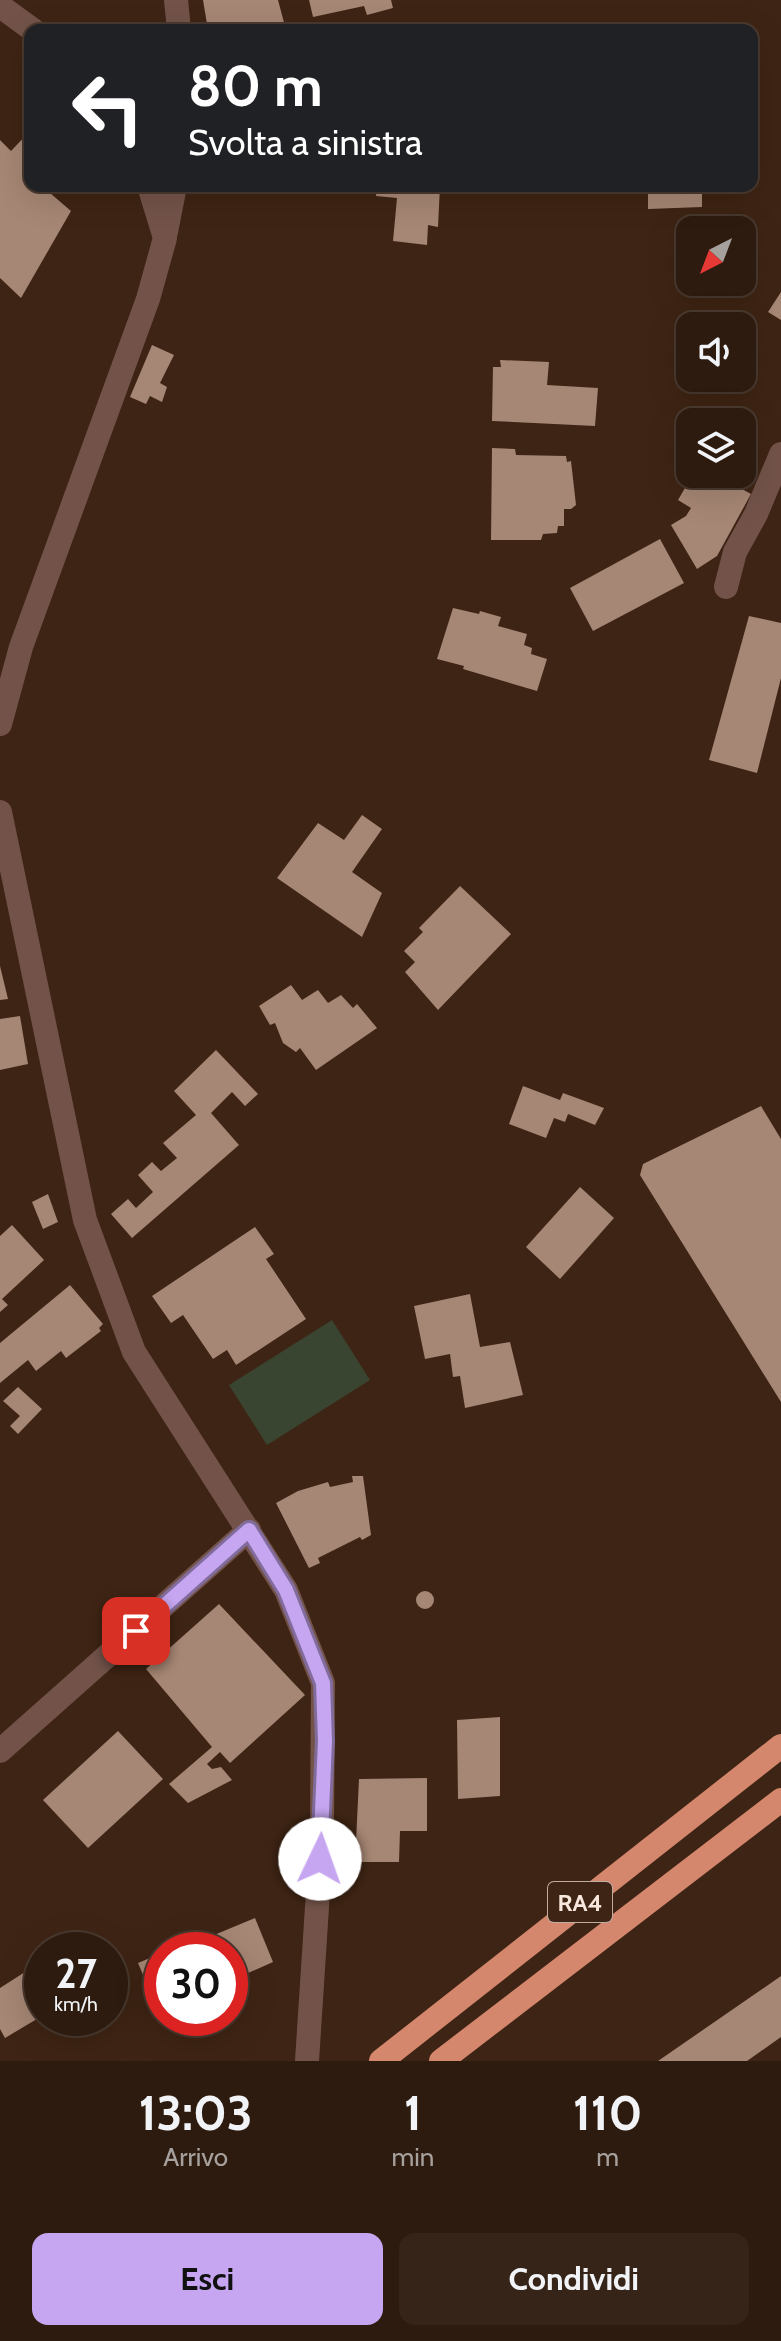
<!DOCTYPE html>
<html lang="it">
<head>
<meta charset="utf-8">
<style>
  :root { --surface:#2e1b0f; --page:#362418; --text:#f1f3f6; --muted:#a7a19e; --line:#49392f; --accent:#c6a6f0 }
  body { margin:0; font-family:Cabin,sans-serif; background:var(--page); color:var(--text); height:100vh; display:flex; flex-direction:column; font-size:30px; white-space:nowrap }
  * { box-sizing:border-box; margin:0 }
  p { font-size:26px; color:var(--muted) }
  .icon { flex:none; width:44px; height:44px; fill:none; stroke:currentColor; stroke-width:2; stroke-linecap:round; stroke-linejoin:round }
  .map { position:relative; height:2061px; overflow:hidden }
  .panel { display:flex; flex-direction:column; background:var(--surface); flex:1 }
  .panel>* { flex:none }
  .hud { position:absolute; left:24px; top:24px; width:734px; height:168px; border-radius:16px; box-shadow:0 8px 32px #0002,0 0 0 2px var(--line); background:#202124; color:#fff; overflow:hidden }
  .needle { width:52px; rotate:222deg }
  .controls { position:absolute; left:676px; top:216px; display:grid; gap:16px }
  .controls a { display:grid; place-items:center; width:80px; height:80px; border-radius:16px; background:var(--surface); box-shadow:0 8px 32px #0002,0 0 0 2px var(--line); font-size:40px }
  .speed { position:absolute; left:24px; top:1932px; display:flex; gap:16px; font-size:40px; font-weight:700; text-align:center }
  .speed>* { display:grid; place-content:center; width:104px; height:104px; border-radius:50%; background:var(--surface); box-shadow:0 8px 32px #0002,0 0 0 2px var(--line); line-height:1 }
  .speed small { font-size:20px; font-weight:400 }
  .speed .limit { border:12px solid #d22; background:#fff; color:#111 }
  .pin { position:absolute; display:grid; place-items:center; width:68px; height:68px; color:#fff; margin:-34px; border-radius:16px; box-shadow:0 4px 12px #0006 }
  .me { position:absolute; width:88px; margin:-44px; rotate:3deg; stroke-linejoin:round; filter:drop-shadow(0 0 6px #0008) }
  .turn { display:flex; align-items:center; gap:28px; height:168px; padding:0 32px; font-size:36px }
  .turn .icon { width:104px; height:104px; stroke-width:2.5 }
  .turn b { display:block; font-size:56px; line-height:68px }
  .eta { display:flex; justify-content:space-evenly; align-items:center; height:136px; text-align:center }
  .eta b { font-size:48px; font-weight:700; line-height:56px }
  .primary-button { display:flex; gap:16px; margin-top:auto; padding:16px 32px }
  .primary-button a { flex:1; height:92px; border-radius:16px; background:var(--accent); color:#111; font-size:32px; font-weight:700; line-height:92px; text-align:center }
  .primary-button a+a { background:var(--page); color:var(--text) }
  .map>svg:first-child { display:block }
  .green { fill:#394530 }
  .building { fill:#a68674 }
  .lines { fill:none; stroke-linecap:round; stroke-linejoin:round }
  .street { stroke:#735349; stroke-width:24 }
  .highway { stroke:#d5876e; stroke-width:24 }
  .route-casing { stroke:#816c9c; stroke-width:20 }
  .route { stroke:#c6a6f0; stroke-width:14 }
  .labels { text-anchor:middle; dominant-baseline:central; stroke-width:8; stroke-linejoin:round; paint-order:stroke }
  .shield { fill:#3e2414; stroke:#c0aca1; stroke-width:2 }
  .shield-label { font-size:24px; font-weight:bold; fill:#f8e7dd }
</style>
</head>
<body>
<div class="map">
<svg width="781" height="2061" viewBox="0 0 781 2061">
  <rect width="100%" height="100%" fill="#3e2414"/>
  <path class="green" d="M332,1320L370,1380L267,1445L229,1385Z"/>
  <path class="building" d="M203,0H278L286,30H208Z
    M309,0H391L393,8L367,15L364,6L313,17Z
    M30,131V186H56L50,193L71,211L21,298L0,278V140L11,151Z
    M377,186H440L438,227L428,225L427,245L393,241L397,198L376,196Z
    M648,186H702V207L648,209Z
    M781,292V320L768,312Z
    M152,345L174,355L160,383L167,387L162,402L150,396L146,404L130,397Z
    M500,360L549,362L547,385L598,388L595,426L492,421L493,367H501Z
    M492,448L515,449L516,455L566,456L567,462L571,461L576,505L571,509H564V526H558L557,533L543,534L541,540H491Z
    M693,474H714L751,494L717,556L697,569L671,525L686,516L691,508L678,500Z
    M660,539L684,583L593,631L570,588Z
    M453,608L479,614L480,611L501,617L498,626L527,634L524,645L532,648L531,654L547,659L537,691L463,669L464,666L437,659Z
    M749,616L781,623V678L757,773L709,760Z
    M362,815L382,829L352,872L382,893L362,937L277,878L318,823L344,840Z
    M460,886L511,934L438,1010L405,972L415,962L404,951L423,932L419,928Z
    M0,966L8,999L0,1000Z
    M291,985L302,1000L318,990L328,1003L341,995L353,1008L357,1004L377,1028L316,1070L300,1048L296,1052L283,1043L275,1023L270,1025L259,1006Z
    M20,1016L28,1064L0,1070V1019Z
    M216,1050L258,1094L245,1106L232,1092L211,1113L239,1145L132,1238L111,1214L128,1199L136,1208L153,1192L138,1175L152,1162L161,1171L177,1158L163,1143L196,1115L174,1091Z
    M523,1086L560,1100L563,1093L604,1108L595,1125L568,1114L565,1122L554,1118L546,1138L509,1124Z
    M761,1106L781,1139V1402L640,1175L643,1164Z
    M580,1187L614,1218L560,1279L526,1247Z
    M48,1194L58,1222L43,1229L32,1202Z
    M12,1225L44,1260L2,1299L8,1305L0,1312V1236Z
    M255,1227L274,1254L266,1259L306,1319L236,1365L227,1350L213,1359L183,1315L171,1323L152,1296Z
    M70,1285L103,1324L99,1328L101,1331L66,1358L61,1351L36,1371L28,1360L0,1383V1343Z
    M470,1294L480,1347L510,1342L523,1395L465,1408L460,1376L453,1377L450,1354L425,1359L414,1306Z
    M18,1387L42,1409L18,1434L10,1426L20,1416L3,1401Z
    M352,1476H363L371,1535L362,1540L360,1537L318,1558L320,1563L309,1568L276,1503L298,1491L328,1482L330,1487L353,1482Z
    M416 1600a9 9 0 1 1 18 0a9 9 0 1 1-18 0Z
    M219,1604L305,1695L230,1763L220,1752L207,1764L212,1769L221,1767L232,1780L188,1803L169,1784L212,1747L146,1669Z
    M500,1717V1796L458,1799L457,1720Z
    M118,1731L163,1779L88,1848L43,1800Z
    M427,1778V1831H400L399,1862H355L359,1779Z
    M255,1918L273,1962L230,1981V1950H178Z
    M162,1953V1978L147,1984L138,1963Z
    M25,1972L42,2002V2016L5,2038L0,2029V1988Z
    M781,1976V2037L747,2061H658Z"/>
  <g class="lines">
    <path class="street" d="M176,0L179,30
      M0,6L33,30
      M166,232L175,186
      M726,587L735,552L756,514L781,454
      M0,724L21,647L148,299L165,238L149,186
      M0,812L85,1220L134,1352L286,1590L323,1683L322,1830L307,2061
      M0,1751L249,1530"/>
    <path class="highway" d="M381,2061L781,1746
      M441,2061L781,1800"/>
  </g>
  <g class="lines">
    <defs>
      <path id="route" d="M136,1631L249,1530L286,1590L323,1683L325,1741L320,1859"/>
    </defs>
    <use href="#route" class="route-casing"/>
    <use href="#route" class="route"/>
  </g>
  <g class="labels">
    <rect class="shield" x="548" y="1882" width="64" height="40" rx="6"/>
    <g class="shield-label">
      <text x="580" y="1902">RA4</text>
    </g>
  </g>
</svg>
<div class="controls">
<a><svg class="needle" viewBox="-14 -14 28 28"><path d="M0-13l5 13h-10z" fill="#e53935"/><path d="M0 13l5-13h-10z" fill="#a7a19e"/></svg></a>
<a><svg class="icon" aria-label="sound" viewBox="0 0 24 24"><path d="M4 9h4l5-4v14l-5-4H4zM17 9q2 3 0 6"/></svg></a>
<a><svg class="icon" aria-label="layers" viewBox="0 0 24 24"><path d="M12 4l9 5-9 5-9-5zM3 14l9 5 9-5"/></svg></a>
</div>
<div class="speed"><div>27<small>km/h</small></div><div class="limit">30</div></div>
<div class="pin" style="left:136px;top:1631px;background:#d93025"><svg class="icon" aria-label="arrive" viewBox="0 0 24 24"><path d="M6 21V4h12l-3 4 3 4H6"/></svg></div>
<svg class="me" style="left:320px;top:1859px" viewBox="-20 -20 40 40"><circle r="19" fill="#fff"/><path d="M0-13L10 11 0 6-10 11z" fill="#c6a6f0"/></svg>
<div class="hud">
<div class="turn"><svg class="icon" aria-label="left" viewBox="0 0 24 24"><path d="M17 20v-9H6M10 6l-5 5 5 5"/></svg><div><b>80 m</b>Svolta a sinistra</div></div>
</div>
</div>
<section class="panel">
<div class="eta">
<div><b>13:03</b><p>Arrivo</p></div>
<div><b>1</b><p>min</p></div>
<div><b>110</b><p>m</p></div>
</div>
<div class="primary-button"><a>Esci</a><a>Condividi</a></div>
</section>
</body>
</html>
